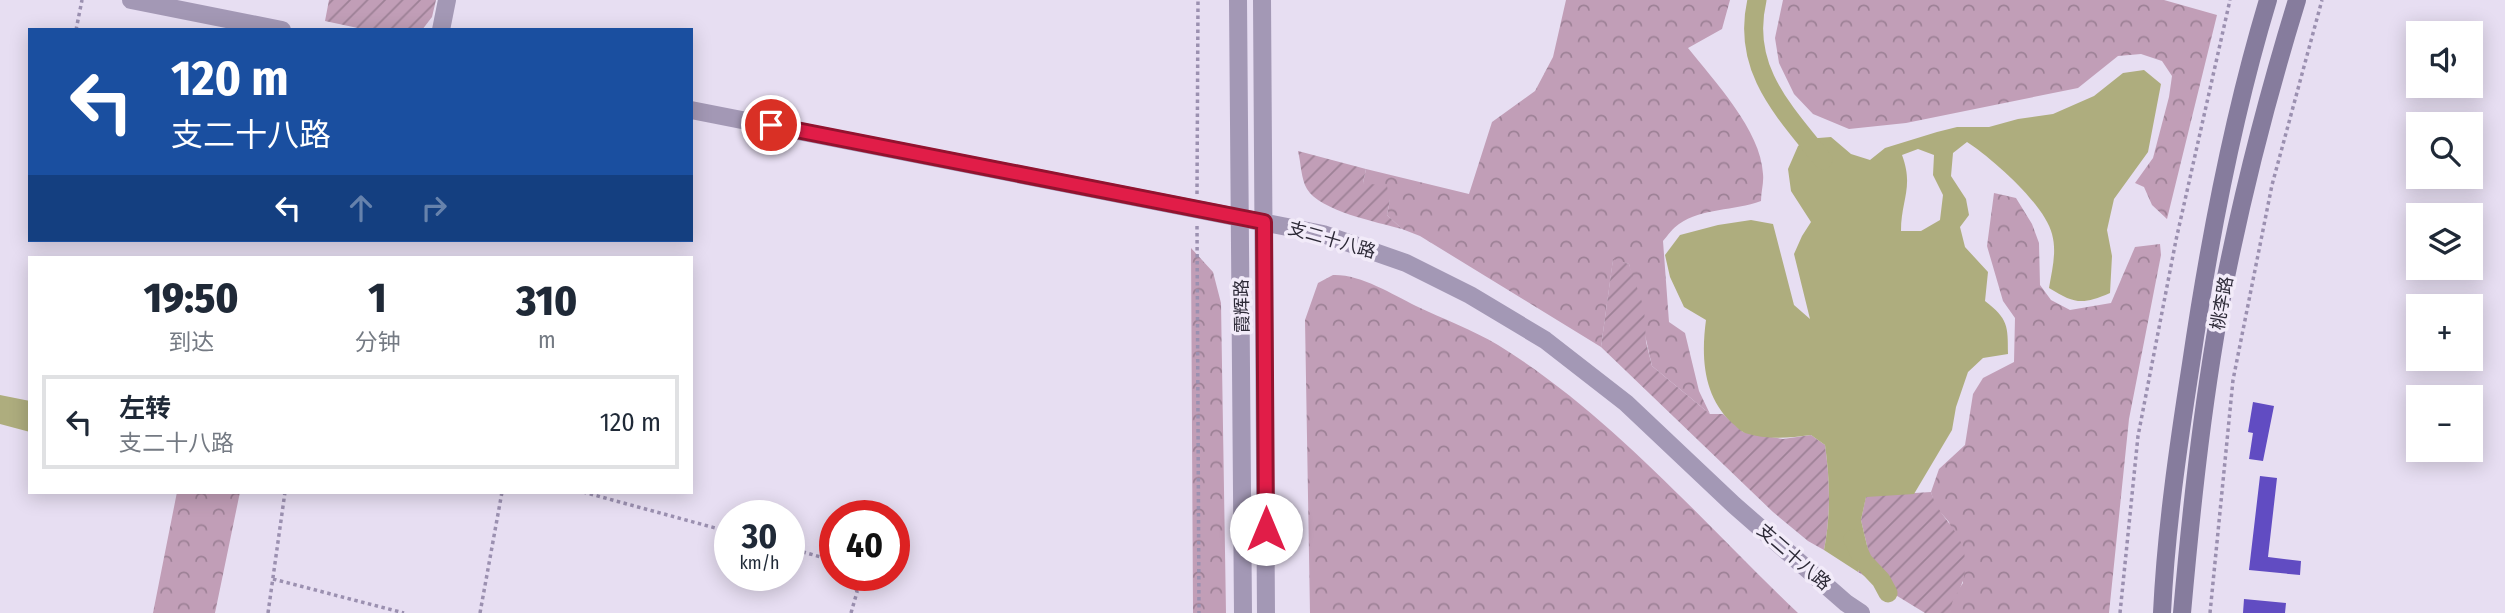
<!DOCTYPE html>
<html lang="zh">
<head>
<meta charset="utf-8">
<style>
  :root { --surface:#fff; --page:#f6f6f7; --text:#1f2937; --muted:#747a83; --line:#e0e1e3 }
  body { margin:0; font-family:"Fira Sans Condensed","Noto Sans SC",sans-serif; background:var(--page); color:var(--text); height:100vh; display:flex; flex-direction:column; font-size:26px; white-space:nowrap }
  * { box-sizing:border-box; margin:0 }
  p { font-size:23px; color:var(--muted) }
  .icon { flex:none; width:38px; height:38px; fill:none; stroke:currentColor; stroke-width:2; stroke-linecap:round; stroke-linejoin:round }
  .map { position:relative; flex:1; overflow:hidden }
  .side { position:absolute; left:28px; top:256px; width:665px; height:238px; display:flex; flex-direction:column; background:var(--surface); border-radius:0px; box-shadow:0 4px 18px #0003 }
  .side>* { flex:none }
  .hud { position:absolute; left:28px; top:28px; width:665px; height:214px; border-radius:0px; box-shadow:0 4px 18px #0003; background:#1a4fa0; color:#fff; overflow:hidden }
  .tools { position:absolute; left:2406px; top:21px; display:grid; gap:14px }
  .tools a { display:grid; place-items:center; width:77px; height:77px; border-radius:0px; background:var(--surface); box-shadow:0 4px 18px #0003; font-size:35px }
  .speed { position:absolute; left:714px; top:500px; display:flex; gap:14px; font-size:35px; font-weight:700; text-align:center }
  .speed>* { display:grid; place-content:center; width:91px; height:91px; border-radius:50%; background:var(--surface); box-shadow:0 4px 18px #0003; line-height:1 }
  .speed small { font-size:18px; font-weight:400 }
  .speed .limit { border:10px solid #d22; background:#fff; color:#111 }
  .pin { position:absolute; display:grid; place-items:center; width:60px; height:60px; color:#fff; margin:-30px; border:4px solid #fff; border-radius:50%; box-shadow:0 2px 7px #0007 }
  .me { position:absolute; width:77px; margin:-38px; rotate:0deg; stroke-linejoin:round; filter:drop-shadow(0 0 5px #0008) }
  .turn { display:flex; align-items:center; gap:24px; height:147px; padding:0 28px; font-size:32px }
  .turn .icon { width:91px; height:91px; stroke-width:2.5 }
  .turn b { display:block; font-size:49px; line-height:60px }
  .lanes { display:flex; align-items:center; height:66px; padding:0 28px; background:#0003; justify-content:center; gap:35px; direction:ltr }
  .lanes .off { opacity:.35 }
  .eta { display:flex; justify-content:space-evenly; align-items:center; height:119px; text-align:center }
  .eta b { font-size:42px; font-weight:800; line-height:49px }
  ul { padding:0; list-style:none }
  li { display:flex; align-items:center; gap:21px; height:94px; margin:0 14px 10px; padding:0 14px; border:4px solid var(--line); border-radius:0px }
  li div { flex:1 }
  li b { display:block; font-size:26px }
  li em { font-style:normal }
  .map>svg:first-child { display:block }
  .forest { fill:url(#forest-crowns) }
  .garden { fill:url(#garden-furrows) }
  .water { fill:#aead7e; fill-rule:evenodd }
  .lines { fill:none; stroke-linecap:round; stroke-linejoin:round }
  .canal { stroke:#aead7e; stroke-width:19 }
  .building { fill:#614cc2 }
  .path { stroke:#9b90b0; stroke-width:3.5; stroke-dasharray:3.5 3.5; stroke-linecap:butt }
  .tertiary { stroke:#a398b5; stroke-width:18 }
  .secondary { stroke:#867c9d; stroke-width:18 }
  .route-casing { stroke:#92132f; stroke-width:18 }
  .route { stroke:#e11d48; stroke-width:12 }
  .labels { text-anchor:middle; dominant-baseline:central; stroke-width:7; stroke-linejoin:round; paint-order:stroke }
  .street-label { font-size:18px; fill:#2d2a37; stroke:#f2ebf9 }
</style>
</head>
<body>
<div class="map">
<svg width="2505" height="613" viewBox="0 0 2505 613">
  <defs>
    <pattern id="forest-crowns" width="20" height="18" patternUnits="userSpaceOnUse" patternTransform="scale(1.75)"><rect width="20" height="18" fill="#c19eb7"/><path d="M2 6a3 3 0 1 1 6 0M12 15a3 3 0 1 1 6 0" fill="none" stroke="#9d8196"/></pattern>
    <pattern id="garden-furrows" width="10" height="10" patternUnits="userSpaceOnUse" patternTransform="scale(1.75)"><rect width="10" height="10" fill="#c19eb7"/><path d="M-1 1l2-2M0 10L10 0M9 11l2-2" fill="none" stroke="#9d8196"/></pattern>
  </defs>
  <rect width="100%" height="100%" fill="#e7def2"/>
  <path class="forest" d="M1566,0H1730L1722,29L1688,48C1714,81 1761,130 1763,174C1764,183 1761,192 1761,201C1734,211 1702,208 1679,224C1673,228 1668,235 1663,241L1669,322L1685,333L1699,391L1710,414L1652,366L1629,264L1613,260L1601,347L1420,236L1402,229L1387,215L1390,200L1363,183L1366,169L1469,194L1492,122L1535,91L1553,57Z
    M1783,0H2164L2217,15L2167,219L2152,205L2144,187L2135,183L2153,158L2169,97L2172,76L2162,61L2141,54L2118,56L2078,88L1906,123L1849,129L1813,114L1794,94L1779,63L1775,38Z
    M1994,193L2016,198L2032,224L2039,243L2040,285L2051,300L2070,310L2111,303L2135,247L2160,244L2161,255L2129,419L2109,613H1951V600L1963,583L1949,522L1935,506L1931,492L1939,469L1965,445L1973,394L1983,378L2014,362L2015,318L2003,301L1987,246Z
    M1191,248L1213,272L1221,303L1226,613H1193Z
    M1333,275C1360,274 1392,294 1416,306C1443,319 1473,330 1498,345C1613,416 1701,521 1798,613H1310L1305,320L1318,283Z
    M177,492H240L215,613H153Z"/>
  <path class="garden" d="M329,0H436L432,17L422,30H367L325,21Z
    M1298,151L1366,169L1363,183L1387,186L1390,200L1387,215L1402,229C1377,222 1320,211 1307,189C1301,179 1301,163 1298,151Z
    M1613,259L1629,264L1644,308L1646,342L1652,366L1710,414H1723L1743,432L1783,439L1811,435L1825,445C1830,481 1831,514 1824,550L1808,541L1773,512L1601,347Z
    M1931,492C1938,518 1965,532 1965,561C1965,567 1965,577 1962,583C1958,596 1951,596 1951,613H1925L1858,572L1868,550L1861,520L1866,496Z"/>
  <path class="water" d="M2144,70L2161,84L2148,152L2114,199L2107,230L2112,256L2110,293C2082,305 2075,304 2049,288C2052,270 2057,252 2052,234C2045,205 1992,158 1967,142L1953,153L1951,176L1966,199L1969,215L1960,227L1965,247L1988,272L1985,301C2008,319 2008,325 2008,354L1983,358L1968,372L1956,407L1952,430L1914,494L1866,497L1861,520L1868,550L1858,572L1824,550C1831,514 1830,481 1825,445L1811,435C1789,438 1767,440 1745,433C1740,431 1736,426 1732,423C1703,396 1701,357 1706,320L1684,307L1670,277L1665,255L1680,235L1718,225L1751,220L1773,224L1794,305L1810,319L1794,254L1802,236L1811,222L1791,191L1788,169L1798,146L1806,139L1831,137L1851,154L1870,160L1885,148L1937,132L1957,127H1989L2018,119L2053,114L2094,96L2123,73ZM1918,149L1934,155L1933,175L1943,195L1940,220L1921,231H1901C1901,200 1914,187 1902,155Z
    M0,395L30,401V432L0,424Z"/>
  <g class="lines">
    <path class="canal" d="M1757,0C1741,68 1783,110 1823,160
      M1853,539L1863,561L1881,580L1888,593"/>
  </g>
  <path class="building" d="M2253,402L2274,406L2263,461L2249,459L2253,433L2248,432Z
    M2260,476L2277,478L2268,557L2301,561L2300,575L2249,570Z
    M2244,599L2286,603L2285,613H2243Z"/>
  <g class="lines">
    <path class="path" d="M76,30L82,0
      M1197,194L1198,0
      M1197,226L1199,613
      M583,492L730,532
      M789,548L835,561
      M273,579L404,613
      M268,613L285,492
      M480,613L502,492
      M851,613L857,592L852,576
      M2120,613L2138,436L2176,240L2230,0
      M2210,613L2233,380L2272,185L2322,0"/>
    <path class="tertiary" d="M131,0L282,30
      M1238,0L1243,613
      M1262,0L1266,613
      M441,30L447,0
      M691,110L1323,234L1406,263L1470,295L1545,340L1626,403L1734,505L1846,603L1861,613"/>
    <path class="secondary" d="M2162,613C2166,530 2178,447 2191,364C2209,241 2232,119 2268,0
      M2182,613C2192,501 2204,388 2226,277C2245,183 2269,91 2297,0"/>
  </g>
  <g class="lines">
    <defs>
      <path id="route" d="M771,125L1264,222L1266,529"/>
    </defs>
    <use href="#route" class="route-casing"/>
    <use href="#route" class="route"/>
  </g>
  <g class="labels">
    <g class="street-label">
      <text transform="translate(1332 240) rotate(16)">支二十八路</text>
      <text transform="translate(2222 303) rotate(-80)">桃李路</text>
      <text transform="translate(1242 306) rotate(-91)">霞辉路</text>
      <text transform="translate(1794 557) rotate(41)">支二十八路</text>
    </g>
  </g>
</svg>
<div class="tools">
<a><svg class="icon" aria-label="sound" viewBox="0 0 24 24"><path d="M4 9h4l5-4v14l-5-4H4zM17 9q2 3 0 6"/></svg></a>
<a><svg class="icon" aria-label="search" viewBox="0 0 24 24"><circle cx="10" cy="10" r="6"/><path d="M15 15l6 6"/></svg></a>
<a><svg class="icon" aria-label="layers" viewBox="0 0 24 24"><path d="M12 4l9 5-9 5-9-5zM3 14l9 5 9-5"/></svg></a>
<a>+</a>
<a>−</a>
</div>
<div class="speed"><div>30<small>km/h</small></div><div class="limit">40</div></div>
<div class="pin" style="left:771px;top:125px;background:#d93025"><svg class="icon" aria-label="arrive" viewBox="0 0 24 24"><path d="M6 21V4h12l-3 4 3 4H6"/></svg></div>
<svg class="me" style="left:1266px;top:529px" viewBox="-20 -20 40 40"><circle r="19" fill="#fff"/><path d="M0-13L10 11 0 6-10 11z" fill="#e11d48"/></svg>
<div class="hud">
<div class="turn"><svg class="icon" aria-label="left" viewBox="0 0 24 24"><path d="M17 20v-9H6M10 6l-5 5 5 5"/></svg><div><b>120 m</b>支二十八路</div></div>
<div class="lanes"><svg class="icon" aria-label="left" viewBox="0 0 24 24"><path d="M17 20v-9H6M10 6l-5 5 5 5"/></svg><svg class="icon off" aria-label="ahead" viewBox="0 0 24 24"><path d="M12 20V5M6 11l6-6 6 6"/></svg><svg class="icon off" aria-label="right" viewBox="0 0 24 24"><path d="M7 20v-9h11M14 6l5 5-5 5"/></svg></div>
</div>
<section class="side">
<div class="eta">
<div><b>19:50</b><p>到达</p></div>
<div><b>1</b><p>分钟</p></div>
<div><b>310</b><p>m</p></div>
</div>
<ul>
<li><svg class="icon" aria-label="left" viewBox="0 0 24 24"><path d="M17 20v-9H6M10 6l-5 5 5 5"/></svg><div><b>左转</b><p>支二十八路</p></div><em>120 m</em></li>
</ul>
</section>
</div>
</body>
</html>
